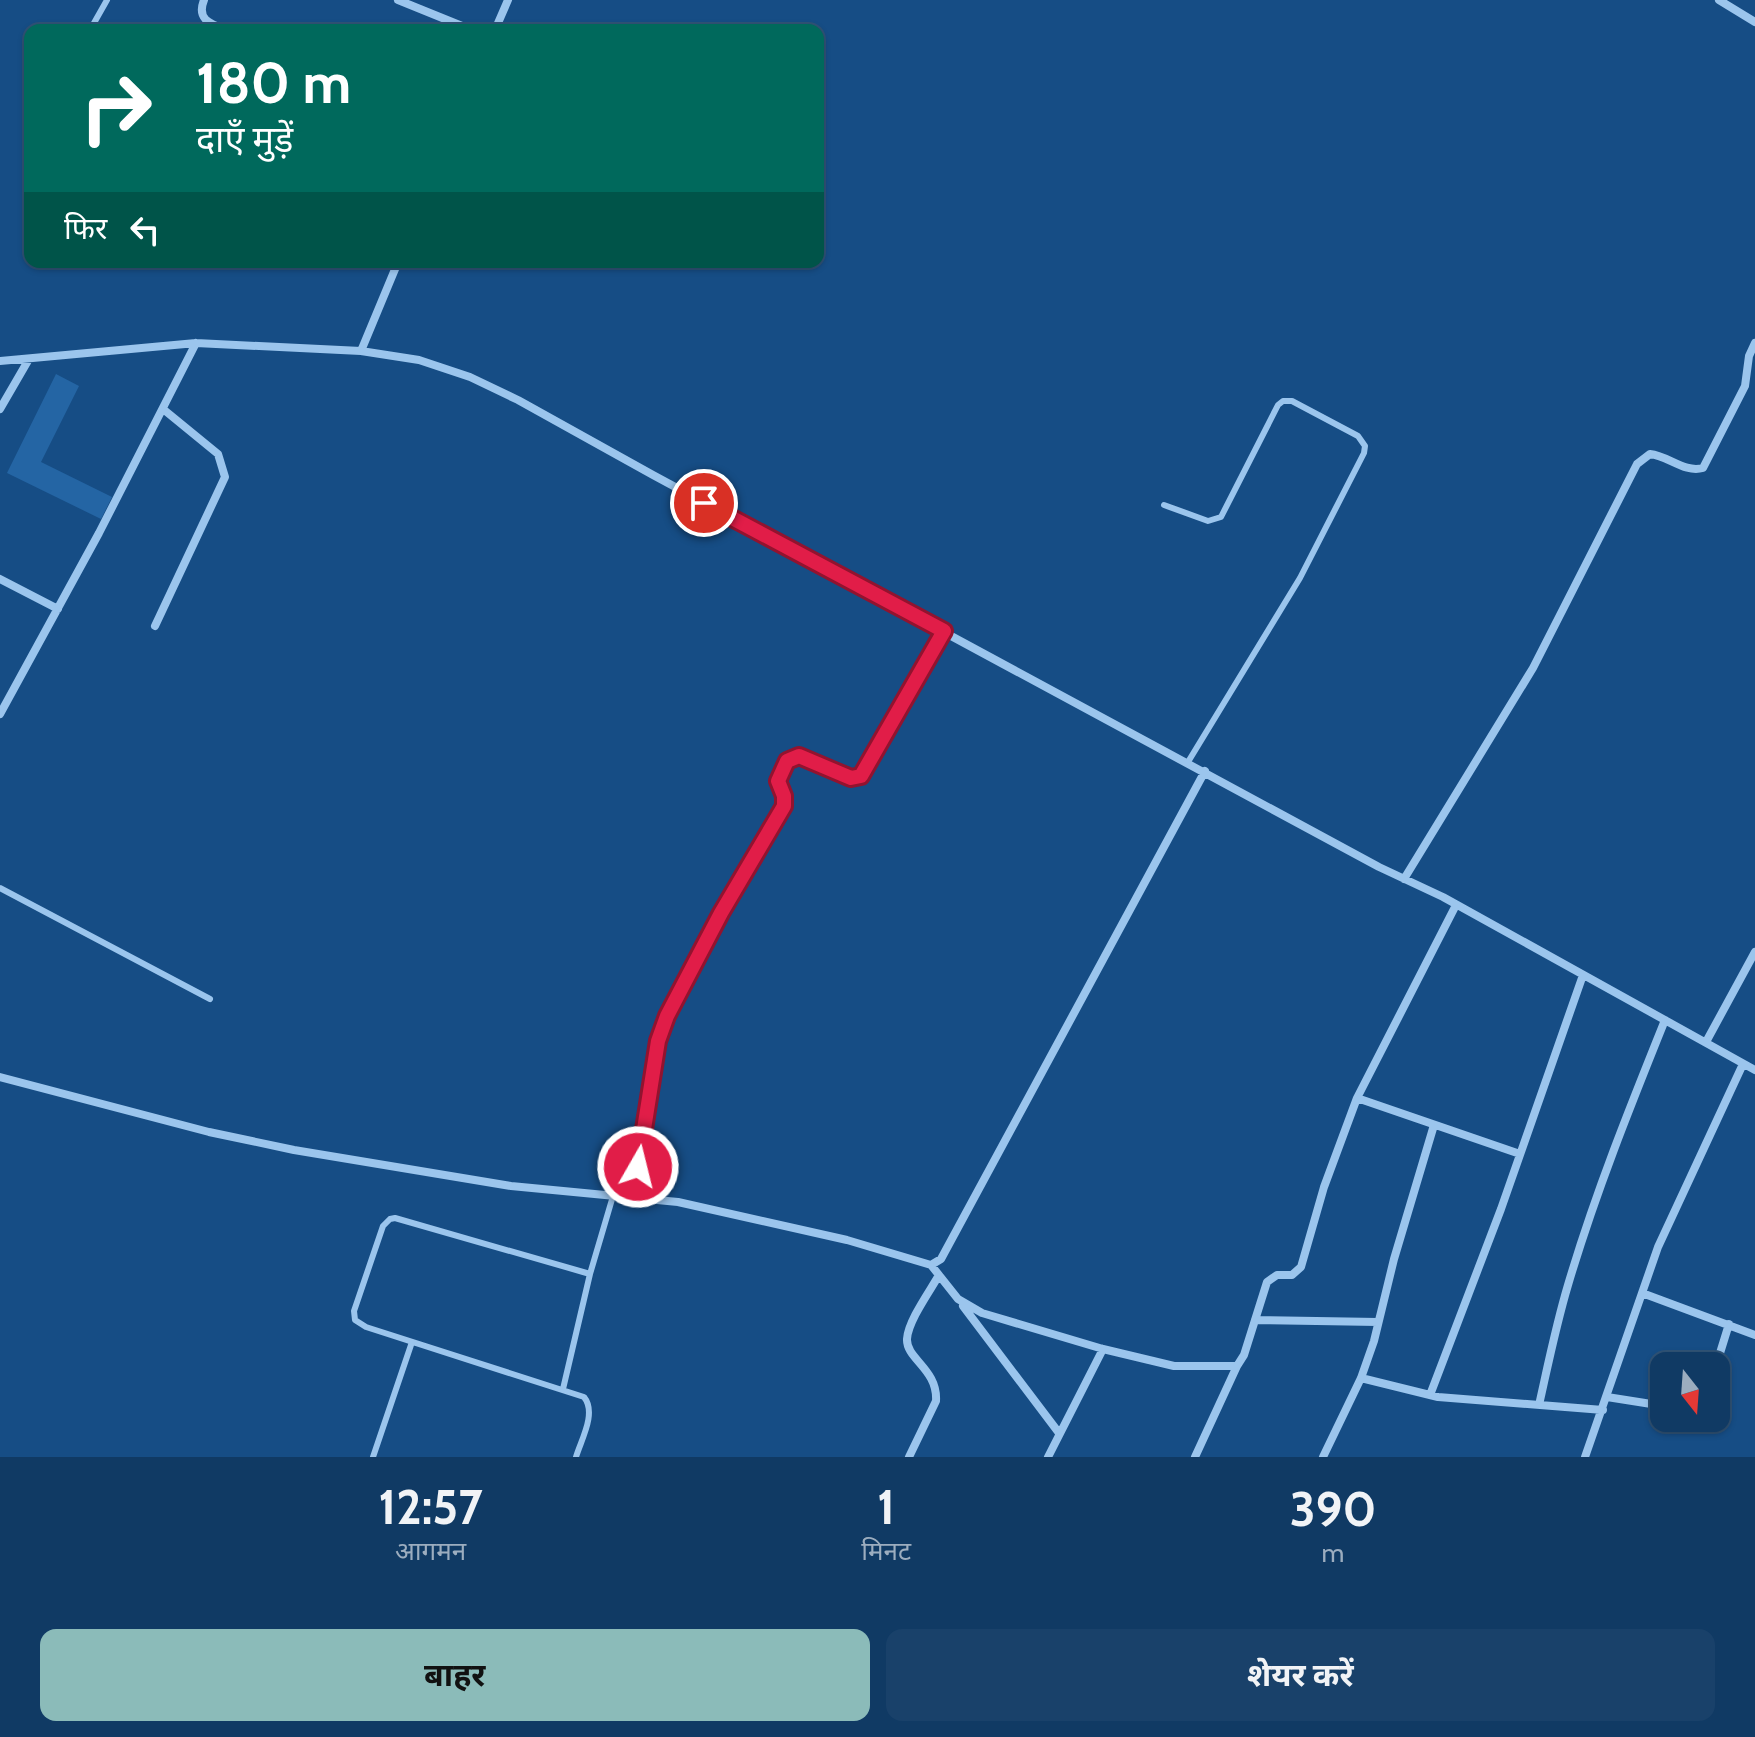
<!DOCTYPE html>
<html lang="hi">
<head>
<meta charset="utf-8">
<style>
  :root { --surface:#103a64; --page:#19416a; --text:#f1f3f6; --muted:#9cadbf; --line:#305478; --accent:#8bbbb9 }
  body { margin:0; font-family:Cabin,"Noto Sans Devanagari",sans-serif; background:var(--page); color:var(--text); height:100vh; display:flex; flex-direction:column; font-size:30px; white-space:nowrap }
  * { box-sizing:border-box; margin:0 }
  p { font-size:26px; color:var(--muted) }
  .icon { flex:none; width:44px; height:44px; fill:none; stroke:currentColor; stroke-width:2; stroke-linecap:round; stroke-linejoin:round }
  .map { position:relative; height:1457px; overflow:hidden }
  .drawer { display:flex; flex-direction:column; background:var(--surface); flex:1 }
  .drawer>* { flex:none }
  .banner { position:absolute; left:24px; top:24px; width:800px; height:244px; border-radius:16px; box-shadow:0 2px 6px #0004,0 0 0 2px var(--line); background:#00695c; color:#fff; overflow:hidden }
  .needle { width:52px; rotate:163deg }
  .buttons { position:absolute; left:1650px; top:1352px; display:grid; gap:16px }
  .buttons a { display:grid; place-items:center; width:80px; height:80px; border-radius:16px; background:var(--surface); box-shadow:0 2px 6px #0004,0 0 0 2px var(--line); font-size:40px }
  .pin { position:absolute; display:grid; place-items:center; width:68px; height:68px; color:#fff; margin:-34px; border:4px solid #fff; border-radius:50%; box-shadow:0 2px 8px #0007 }
  .me { position:absolute; width:88px; margin:-44px; rotate:8deg; stroke-linejoin:round; filter:drop-shadow(0 0 6px #0008) }
  .turn { display:flex; align-items:center; gap:28px; height:168px; padding:0 40px; font-size:36px }
  .turn .icon { width:104px; height:104px; stroke-width:2.5 }
  .turn b { display:block; font-size:56px; line-height:68px }
  .then { display:flex; align-items:center; height:76px; padding:0 40px; background:#0003; gap:16px; font-size:30px }
  .eta { display:flex; justify-content:space-evenly; align-items:center; height:136px; text-align:center }
  .eta b { font-size:48px; font-weight:700; line-height:56px }
  .action { display:flex; gap:16px; margin-top:auto; padding:16px 40px }
  .action a { flex:1; height:92px; border-radius:16px; background:var(--accent); color:#111; font-size:32px; font-weight:700; line-height:92px; text-align:center }
  .action a+a { background:var(--page); color:var(--text) }
  .map>svg:first-child { display:block }
  .building { fill:#2465a4 }
  .lines { fill:none; stroke-linecap:round; stroke-linejoin:round }
  .service { stroke:#9bc5ed; stroke-width:6 }
  .minor { stroke:#9bc5ed; stroke-width:8 }
  .route-casing { stroke:#92132f; stroke-width:20 }
  .route { stroke:#e11d48; stroke-width:14 }
</style>
</head>
<body>
<div class="map">
<svg width="1755" height="1457" viewBox="0 0 1755 1457">
  <rect width="100%" height="100%" fill="#164d85"/>
  <path class="building" d="M56,374L79,386L41,462L112,497L101,519L7,473Z"/>
  <g class="lines">
    <path class="service" d="M94,23L107,0
      M1164,505L1208,521L1221,517L1278,405L1283,401H1292L1358,436L1365,446L1364,453L1300,578L1188,762
      M0,888L210,999
      M634,1198L652,1075L667,1016L721,913L784,806C786,790 767,761 799,756L851,778L861,776L944,631
      M563,1389L590,1274L613,1196
      M373,1457L412,1342
      M576,1457C581,1440 597,1413 584,1397L366,1327L355,1320L354,1311L383,1226L390,1219L395,1218L590,1274"/>
    <path class="minor" d="M204,0C196,20 211,24 227,30
      M398,0L472,30
      M1719,0L1755,22
      M495,30L508,0
      M361,351L398,262
      M0,361L196,343L361,351L419,360L470,377L518,400L653,475L1379,867L1443,897L1755,1070
      M0,409L29,359
      M0,579L58,609
      M155,626L225,477L218,454L163,409
      M0,714L99,533L196,343
      M1404,879L1533,668L1637,464L1650,454C1669,456 1684,473 1703,468L1745,386L1749,356L1755,343
      M1706,1042L1755,952
      M0,1077L209,1132L294,1150L511,1186L678,1202L847,1240L931,1265L941,1259L1205,771
      M1357,1098L1520,1154
      M931,1265L958,1299L982,1313L1103,1349L1174,1366H1237L1244,1355L1267,1282L1277,1275H1292L1301,1267L1324,1187L1357,1098L1456,905
      M1642,1293L1755,1335
      M963,1306L1059,1433
      M1255,1320L1378,1322
      M1716,1366L1729,1324
      M1361,1378L1438,1397L1603,1410
      M1430,1395L1501,1209L1583,975
      M1607,1397L1664,1406
      M1539,1405C1548,1365 1556,1325 1568,1285C1595,1194 1630,1107 1665,1020
      M909,1457L936,1401C938,1369 906,1359 907,1339C908,1321 930,1291 939,1275
      M1048,1457L1103,1349
      M1195,1457L1237,1366
      M1323,1457L1361,1378L1374,1341L1394,1259L1434,1125
      M1585,1457L1658,1247L1743,1064"/>
  </g>
  <g class="lines">
    <defs>
      <path id="route" d="M638,1167L658,1041L667,1016L721,913L784,806V796L778,781L787,761L799,756L851,778L861,776L944,631L704,503"/>
    </defs>
    <use href="#route" class="route-casing"/>
    <use href="#route" class="route"/>
  </g>
</svg>
<div class="buttons">
<a><svg class="needle" viewBox="-14 -14 28 28"><path d="M0-13l5 13h-10z" fill="#e53935"/><path d="M0 13l5-13h-10z" fill="#9cadbf"/></svg></a>
</div>
<div class="pin" style="left:704px;top:503px;background:#d93025"><svg class="icon" aria-label="arrive" viewBox="0 0 24 24"><path d="M6 21V4h12l-3 4 3 4H6"/></svg></div>
<svg class="me" style="left:638px;top:1167px" viewBox="-20 -20 40 40"><circle r="17" fill="#e11d48" stroke="#fff" stroke-width="3"/><path d="M0-11L8 9 0 5-8 9z" fill="#fff"/></svg>
<div class="banner">
<div class="turn"><svg class="icon" aria-label="right" viewBox="0 0 24 24"><path d="M7 20v-9h11M14 6l5 5-5 5"/></svg><div><b>180 m</b>दाएँ मुड़ें</div></div>
<div class="then">फिर<svg class="icon" aria-label="left" viewBox="0 0 24 24"><path d="M17 20v-9H6M10 6l-5 5 5 5"/></svg></div>
</div>
</div>
<section class="drawer">
<div class="eta">
<div><b>12:57</b><p>आगमन</p></div>
<div><b>1</b><p>मिनट</p></div>
<div><b>390</b><p>m</p></div>
</div>
<div class="action"><a>बाहर</a><a>शेयर करें</a></div>
</section>
</body>
</html>
